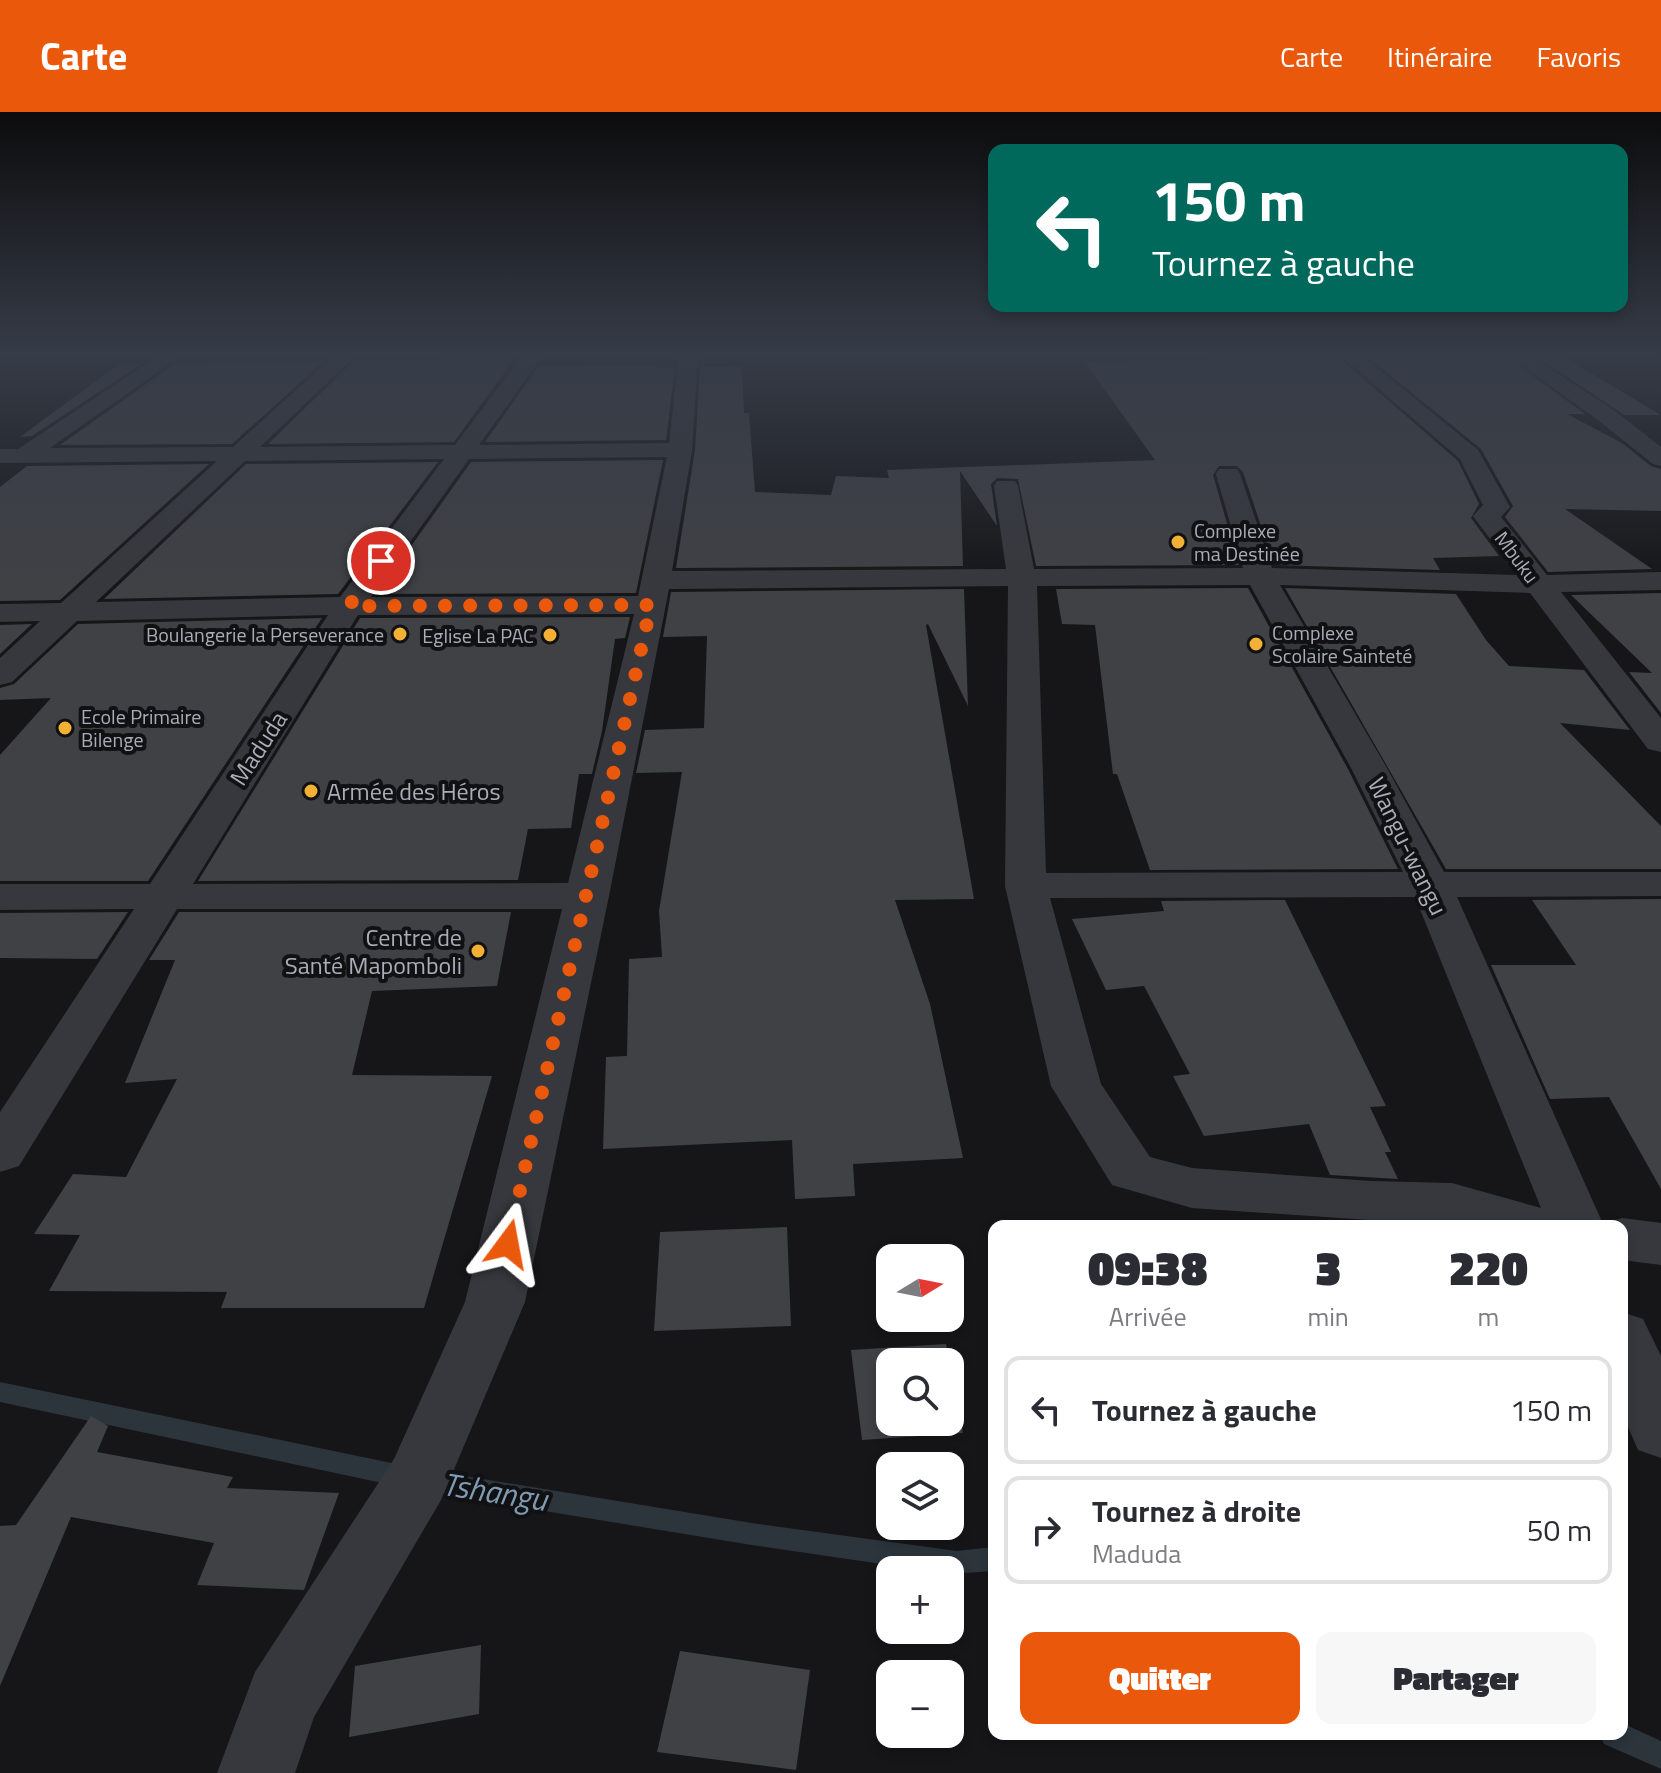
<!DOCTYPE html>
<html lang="fr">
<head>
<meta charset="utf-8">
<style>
  :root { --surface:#fff; --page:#f7f7f7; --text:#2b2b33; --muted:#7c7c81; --line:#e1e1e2; --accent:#ea580c }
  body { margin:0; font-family:"Titillium Web",sans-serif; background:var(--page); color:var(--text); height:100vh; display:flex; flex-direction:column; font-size:30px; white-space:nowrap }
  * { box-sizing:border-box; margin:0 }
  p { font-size:26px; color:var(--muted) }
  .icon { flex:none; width:44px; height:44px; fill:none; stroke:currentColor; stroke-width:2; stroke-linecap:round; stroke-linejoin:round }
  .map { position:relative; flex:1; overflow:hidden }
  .details { position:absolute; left:988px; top:1108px; width:640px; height:520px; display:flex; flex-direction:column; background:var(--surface); border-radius:16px; box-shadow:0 4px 12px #0003 }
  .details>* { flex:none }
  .hud { position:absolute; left:988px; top:32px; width:640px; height:168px; border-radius:16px; box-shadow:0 4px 12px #0003; background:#00695c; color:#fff; overflow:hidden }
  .needle { width:52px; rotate:80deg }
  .tools { position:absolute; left:876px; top:1132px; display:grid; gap:16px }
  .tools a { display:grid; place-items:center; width:88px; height:88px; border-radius:16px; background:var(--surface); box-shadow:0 4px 12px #0003; font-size:40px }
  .pin { position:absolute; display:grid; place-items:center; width:68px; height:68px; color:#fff; margin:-34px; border:4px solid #fff; border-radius:50%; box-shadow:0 2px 8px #0007 }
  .me { position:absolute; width:88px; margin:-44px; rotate:13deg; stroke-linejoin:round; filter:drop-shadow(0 0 6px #0008) }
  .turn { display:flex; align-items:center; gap:28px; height:168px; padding:0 32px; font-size:36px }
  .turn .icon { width:104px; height:104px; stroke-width:2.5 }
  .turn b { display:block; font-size:56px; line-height:68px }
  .eta { display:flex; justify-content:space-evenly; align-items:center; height:136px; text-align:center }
  .eta b { font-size:48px; font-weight:800; line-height:56px }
  .primary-button { display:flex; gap:16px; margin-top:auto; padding:16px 32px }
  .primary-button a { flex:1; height:92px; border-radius:16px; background:var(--accent); color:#fff; font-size:32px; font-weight:800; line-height:92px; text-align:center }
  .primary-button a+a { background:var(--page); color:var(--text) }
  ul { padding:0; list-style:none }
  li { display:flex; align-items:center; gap:24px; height:108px; margin:0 16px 12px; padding:0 16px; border:4px solid var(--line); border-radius:16px }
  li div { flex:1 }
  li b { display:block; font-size:30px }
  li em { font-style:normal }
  header { display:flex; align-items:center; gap:48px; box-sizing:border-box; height:112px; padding:0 40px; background:var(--accent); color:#fff }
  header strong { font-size:38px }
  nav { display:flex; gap:44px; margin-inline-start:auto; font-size:28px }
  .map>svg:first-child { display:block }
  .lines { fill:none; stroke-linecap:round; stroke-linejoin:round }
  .stream { fill:#2c353c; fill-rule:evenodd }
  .building { fill:#404145 }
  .street { fill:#37383d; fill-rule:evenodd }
  .route { stroke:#ea580c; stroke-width:14; stroke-dasharray:0 25.2 }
  .poi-dot { fill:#f2b134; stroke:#111113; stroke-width:3 }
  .labels { text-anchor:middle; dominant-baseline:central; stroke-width:8; stroke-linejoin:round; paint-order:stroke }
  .far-poi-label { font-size:20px; fill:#a8adb8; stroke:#111113; text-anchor:start }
  .far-street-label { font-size:20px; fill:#a8adb8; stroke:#111113 }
  .street-label { font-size:24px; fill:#a8adb8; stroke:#111113 }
  .poi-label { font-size:24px; fill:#a8adb8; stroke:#111113; text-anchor:start }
  .near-water-label { font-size:32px; font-style:italic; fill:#7f9bb3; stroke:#111113 }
</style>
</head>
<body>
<header>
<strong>Carte</strong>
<nav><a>Carte</a><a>Itinéraire</a><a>Favoris</a></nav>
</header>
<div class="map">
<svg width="1661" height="1661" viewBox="0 0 1661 1661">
  <rect width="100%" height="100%" fill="#161618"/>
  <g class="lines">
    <path class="stream" d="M0,1270L406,1354L415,1357L418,1365L428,1358L758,1412L957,1439L994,1435V1459L950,1462V1458H923L758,1434L428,1380L419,1377L416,1369L406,1376L0,1290Z
      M1622,1611L1661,1629V1657L1604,1632L1600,1622H1622Z"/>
  </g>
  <path class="building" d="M1386,242H1503L1585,302H1567L1622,331L1651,354L1661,357V399L1565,397L1652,457L1548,460L1505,405L1513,394L1481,337L1368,245H1390Z
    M1533,242H1559L1661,303H1624Z
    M1338,245L1458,349L1479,392L1471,406L1499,444L1433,446L1440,458L1274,453L1243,360L1237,354H1219L1213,363L1239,453L1036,454L1018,367L997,366L991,372L997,414L960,359L963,454L676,456L695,338L700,255L742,254L744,301H749L755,380L831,383L836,364L889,366L887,358L1155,348L1085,250Z
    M514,247L454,330L268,332L355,248Z
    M324,249L232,332L60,333L176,251Z
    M119,252H141L32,324L20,325Z
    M658,253L657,256L675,255L666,328L485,330L539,254Z
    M663,348L636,481L377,482L471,350Z
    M438,350L338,482L104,487L246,352Z
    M209,352L60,488L0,489V375L27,354Z
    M1248,476L1348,657L1398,757L1150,758L1117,662H1113L1095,513L1062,512L1056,477Z
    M1285,476L1456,482L1486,528L1509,554L1584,558L1630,618L1560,611L1661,714V757H1446Z
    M964,477L968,594L928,512L926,513L974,787L895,788L930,892L963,1046L853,1052L855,1084L795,1087L792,1028L603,1037L606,945L627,944L629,847L662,845L659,799L682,660L636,661L645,618L704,616L707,524L663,525L671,480Z
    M1661,481V601L1629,560L1652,561L1571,483Z
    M630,505L625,526L615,527L602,619L592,662H579L571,716L528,717L518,768L198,769L360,506Z
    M322,506L148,769H0V643L51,586L0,588V576L14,572L78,512Z
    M32,512L0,542V513Z
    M1661,787V1077L1609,985L1550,987L1491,853H1576L1532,788Z
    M1285,788L1386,994L1370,995L1391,1040H1385L1398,1067L1330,1063L1309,1012L1204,1024L1173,964L1190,962L1144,874L1106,878L1072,807L1164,799L1161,789Z
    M128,800L97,847L0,846V801Z
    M179,800H511L497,874L372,879L352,963L492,964L424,1196H221L227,1180L49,1179L80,1123L34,1122L73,1062L126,1065L177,967L125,971L175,848H149Z
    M787,1115L791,1214L654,1219L660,1120Z
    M946,1232L950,1250H890V1310H950V1251L963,1321L862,1328L851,1238Z
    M91,1304L108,1314L97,1340L233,1365L227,1376L339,1381L304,1478L197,1473L214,1431L71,1405L0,1574V1414L16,1413Z
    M481,1533L479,1602L349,1625L355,1554Z
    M680,1539L810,1558L796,1658L657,1640Z"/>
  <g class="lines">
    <path class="street" d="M160,243H182L50,336L233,335L335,243H356L260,335L455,333L523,243H543L479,333L669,331L679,243H698L692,338L672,459L1006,457L994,374L997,369H1015L1018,374L1034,457L1243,456L1216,362L1219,357H1237L1240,362L1272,456L1517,463L1473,404L1483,393L1460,347L1340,243H1361L1478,338L1510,395L1501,405L1547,463L1661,460V478L1561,480L1661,606V640L1648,637L1530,481L1280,473L1387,656L1444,760H1661V784L1457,785L1603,1112L1622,1106L1661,1111V1153L1622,1148V1114H1457L1192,1096L1112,1073L1051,974L1005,774L1008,474L669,477L609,784L525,1190L441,1388L314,1605L295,1661H217L255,1560L394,1347L465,1190L562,797H177L19,1054L0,1060V1000L134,797L0,798V772H150L328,503L77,509L12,570L0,573V546L40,509L0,510V492L61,491L217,349L0,351V337H18ZM667,345L638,484L371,485L469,347ZM444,347L340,485L96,490L245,349ZM1250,473L1351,656L1403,760L1046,761L1037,474ZM634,502L568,771L193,772L358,503ZM1415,785L1541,1096L1452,1071L1371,1069L1192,1056L1150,1045L1101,972L1050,786Z
      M1506,243H1528L1610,295L1661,335V354L1653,352L1594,305Z
      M1622,1200L1643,1207L1661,1244V1346L1638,1338L1622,1301Z"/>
  </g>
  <linearGradient id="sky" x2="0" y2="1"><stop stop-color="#0c0c0d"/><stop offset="0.51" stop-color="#363c48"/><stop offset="1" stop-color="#363c48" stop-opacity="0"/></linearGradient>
  <rect width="1661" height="475" fill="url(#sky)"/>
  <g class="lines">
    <path class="route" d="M381,449L349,494L651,493L508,1132"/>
  </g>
  <g class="poi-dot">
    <circle cx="1178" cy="430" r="8"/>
    <circle cx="400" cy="522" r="8"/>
    <circle cx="550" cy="523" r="8"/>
    <circle cx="1256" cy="532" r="8"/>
    <circle cx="65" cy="616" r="8"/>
    <circle cx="311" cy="679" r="8"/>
    <circle cx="478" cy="839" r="8"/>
  </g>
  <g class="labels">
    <g class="far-poi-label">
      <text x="1194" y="418">Complexe<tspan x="1194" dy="23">ma Destinée</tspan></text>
      <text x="1272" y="520">Complexe<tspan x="1272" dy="23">Scolaire Sainteté</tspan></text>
      <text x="384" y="522" text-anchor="end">Boulangerie la Perseverance</text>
      <text x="534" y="523" text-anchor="end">Eglise La PAC</text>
      <text x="81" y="604">Ecole Primaire<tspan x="81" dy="23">Bilenge</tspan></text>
    </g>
    <g class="far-street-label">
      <text transform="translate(1517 445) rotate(53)">Mbuku</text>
    </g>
    <g class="street-label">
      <text transform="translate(258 636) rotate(-57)">Maduda</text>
      <text transform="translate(1408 734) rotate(64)">Wangu-wangu</text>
    </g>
    <g class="poi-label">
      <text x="327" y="679">Armée des Héros</text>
      <text x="462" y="825" text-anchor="end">Centre de<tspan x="462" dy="28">Santé Mapomboli</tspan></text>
    </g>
    <g class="near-water-label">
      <text transform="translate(495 1379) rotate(9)">Tshangu</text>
    </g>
  </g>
</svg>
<div class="tools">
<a><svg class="needle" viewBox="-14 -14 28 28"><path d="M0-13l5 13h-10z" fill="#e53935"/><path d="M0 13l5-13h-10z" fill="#7c7c81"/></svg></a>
<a><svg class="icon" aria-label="search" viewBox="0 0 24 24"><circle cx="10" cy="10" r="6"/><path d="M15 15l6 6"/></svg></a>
<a><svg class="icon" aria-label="layers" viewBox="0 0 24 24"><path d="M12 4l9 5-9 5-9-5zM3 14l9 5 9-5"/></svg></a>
<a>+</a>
<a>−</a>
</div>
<div class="pin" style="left:381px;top:449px;background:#d93025"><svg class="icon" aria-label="arrive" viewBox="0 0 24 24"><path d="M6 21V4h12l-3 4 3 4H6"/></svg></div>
<svg class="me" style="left:508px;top:1132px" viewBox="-20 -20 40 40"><path d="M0-17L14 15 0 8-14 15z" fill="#ea580c" stroke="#fff" stroke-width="4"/></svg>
<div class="hud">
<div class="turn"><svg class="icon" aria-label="left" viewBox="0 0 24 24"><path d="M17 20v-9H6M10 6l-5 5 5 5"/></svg><div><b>150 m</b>Tournez à gauche</div></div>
</div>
<section class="details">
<div class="eta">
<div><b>09:38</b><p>Arrivée</p></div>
<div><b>3</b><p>min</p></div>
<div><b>220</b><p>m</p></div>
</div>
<ul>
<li><svg class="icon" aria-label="left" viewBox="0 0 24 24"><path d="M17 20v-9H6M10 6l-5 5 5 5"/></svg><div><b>Tournez à gauche</b></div><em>150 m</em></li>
<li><svg class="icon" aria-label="right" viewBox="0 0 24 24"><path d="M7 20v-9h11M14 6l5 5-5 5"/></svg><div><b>Tournez à droite</b><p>Maduda</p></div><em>50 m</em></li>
</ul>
<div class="primary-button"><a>Quitter</a><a>Partager</a></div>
</section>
</div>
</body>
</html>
